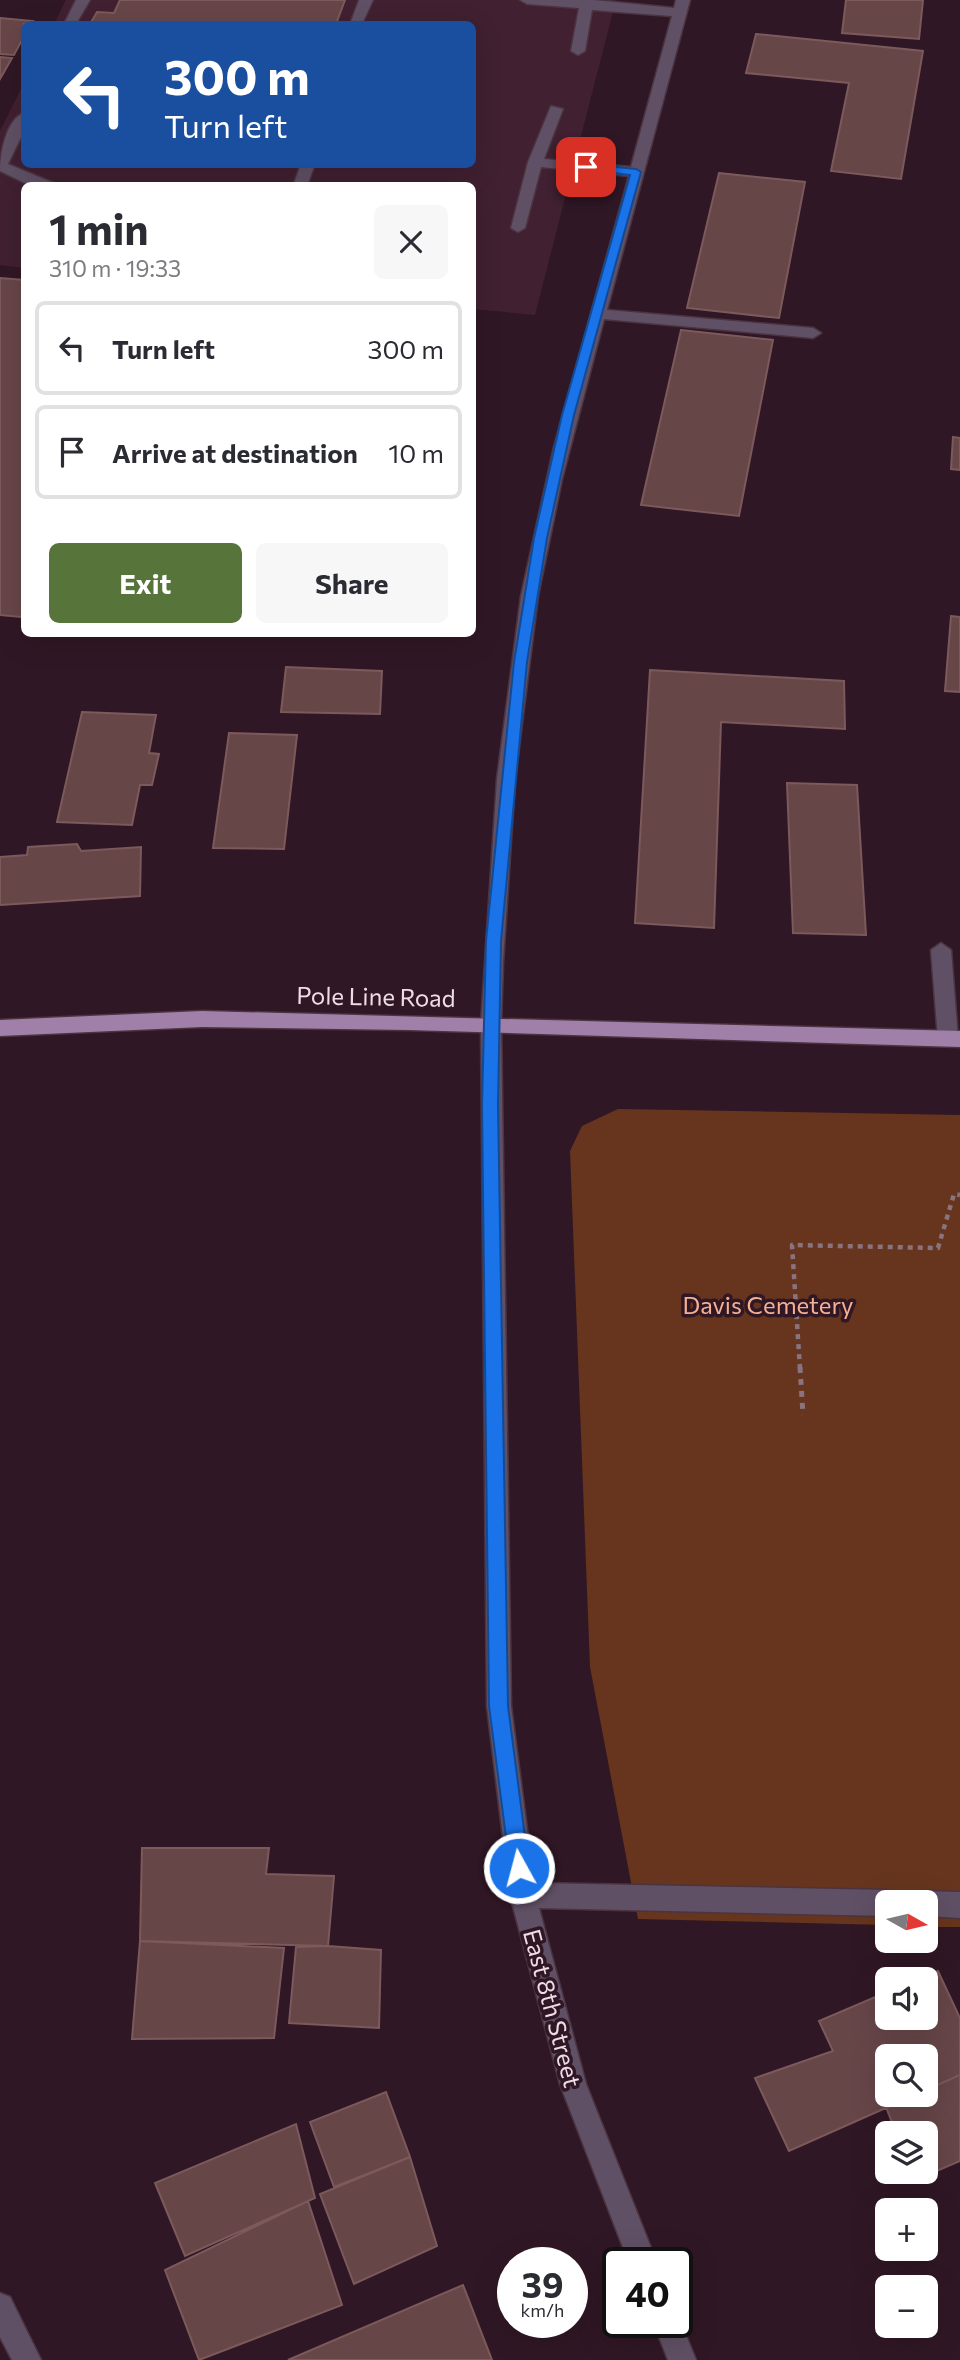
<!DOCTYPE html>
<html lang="en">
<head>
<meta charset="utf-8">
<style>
  :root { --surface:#fff; --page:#f7f7f7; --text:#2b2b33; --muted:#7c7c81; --line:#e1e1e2; --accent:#57743b }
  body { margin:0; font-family:Commissioner,sans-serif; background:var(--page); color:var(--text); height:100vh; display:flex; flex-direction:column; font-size:26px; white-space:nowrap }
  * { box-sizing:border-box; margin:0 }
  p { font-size:23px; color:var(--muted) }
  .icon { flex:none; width:38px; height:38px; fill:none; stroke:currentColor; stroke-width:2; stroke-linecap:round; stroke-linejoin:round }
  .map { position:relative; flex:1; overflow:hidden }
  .details { position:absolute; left:21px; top:182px; width:455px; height:455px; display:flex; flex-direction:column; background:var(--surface); border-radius:10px; box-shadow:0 7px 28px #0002 }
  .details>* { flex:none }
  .banner { position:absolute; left:21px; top:21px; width:455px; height:147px; border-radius:10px; box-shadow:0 7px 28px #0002; background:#1a4fa0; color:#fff; overflow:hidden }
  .needle { width:46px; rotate:98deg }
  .tools { position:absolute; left:875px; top:1890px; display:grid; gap:14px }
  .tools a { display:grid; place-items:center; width:63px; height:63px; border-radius:10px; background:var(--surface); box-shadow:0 7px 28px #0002; font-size:35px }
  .speed { position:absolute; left:497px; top:2247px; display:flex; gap:14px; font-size:35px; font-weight:700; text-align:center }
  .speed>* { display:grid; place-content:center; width:91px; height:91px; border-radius:50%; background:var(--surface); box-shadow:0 7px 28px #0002; line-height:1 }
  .speed small { font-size:18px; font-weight:400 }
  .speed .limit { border:4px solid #111; border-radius:10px; background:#fff; color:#111 }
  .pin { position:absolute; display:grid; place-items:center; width:60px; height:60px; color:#fff; margin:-30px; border-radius:14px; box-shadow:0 4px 10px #0006 }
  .me { position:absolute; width:77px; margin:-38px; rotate:353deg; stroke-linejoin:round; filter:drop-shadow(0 0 5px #0008) }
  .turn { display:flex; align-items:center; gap:24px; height:147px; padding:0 28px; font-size:32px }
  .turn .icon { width:91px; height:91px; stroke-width:2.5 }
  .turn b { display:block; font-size:49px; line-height:60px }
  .round { display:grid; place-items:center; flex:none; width:74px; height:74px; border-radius:10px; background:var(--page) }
  .head { display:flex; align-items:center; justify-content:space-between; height:119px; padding:0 28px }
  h1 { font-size:42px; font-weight:700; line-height:52px }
  .primary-button { display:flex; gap:14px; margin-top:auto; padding:14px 28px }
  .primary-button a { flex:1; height:80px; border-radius:10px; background:var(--accent); color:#fff; font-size:28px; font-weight:700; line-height:80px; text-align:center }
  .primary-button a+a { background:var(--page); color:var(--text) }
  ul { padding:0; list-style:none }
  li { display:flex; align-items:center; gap:21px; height:94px; margin:0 14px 10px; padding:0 14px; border:4px solid var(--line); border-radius:10px }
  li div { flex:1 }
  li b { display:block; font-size:26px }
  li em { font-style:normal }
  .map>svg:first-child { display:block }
  .built { fill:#402031 }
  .green { fill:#67351d }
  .building { fill:#674648; stroke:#7c595b; stroke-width:2 }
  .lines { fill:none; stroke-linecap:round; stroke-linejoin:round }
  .minor-casing { stroke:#4b3340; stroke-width:3 }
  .major-casing { stroke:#4b3340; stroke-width:3 }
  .path-far1 { stroke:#88737e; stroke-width:4.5; stroke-dasharray:5 5; stroke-linecap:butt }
  .path { stroke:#88737e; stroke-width:5; stroke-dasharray:6 6; stroke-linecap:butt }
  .minor { fill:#605065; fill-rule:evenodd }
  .major { fill:#a07fa9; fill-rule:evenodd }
  .route { fill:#1a73e8; stroke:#114b97; stroke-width:2 }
  .labels { text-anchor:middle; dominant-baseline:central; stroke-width:7; stroke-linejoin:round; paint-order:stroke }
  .street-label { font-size:24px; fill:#efdde6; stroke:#301725 }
  .park-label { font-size:24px; fill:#f5b091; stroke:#301725 }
</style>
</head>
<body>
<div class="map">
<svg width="960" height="2360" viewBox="0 0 960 2360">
  <rect width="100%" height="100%" fill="#301725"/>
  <path class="built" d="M66,0H616L535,315L473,309L472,186H24V268L0,265V131L24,83V164H472V24H54Z"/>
  <path class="green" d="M618,1109L960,1115V1927H926V1902H887V1925L638,1919L590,1667L570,1151L582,1126Z"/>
  <path class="building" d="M120,0H345L336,24H90L97,12L114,13Z
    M846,0H923L919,39L842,33Z
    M0,18L33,21L31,24H24V36L14,55L0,54Z
    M756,34L923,51L901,179L831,171L849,83L746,73Z
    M0,57L12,58L0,79Z
    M719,173L805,182L779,318L687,308Z
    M0,278L24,280V608L21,617L0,615Z
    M681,330L773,340L739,516L641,505Z
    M953,437L960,438V470L951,469Z
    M951,616L960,617V692L945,691Z
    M286,667L382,671L380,714L281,712Z
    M650,670L844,681L845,729L721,722L714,928L635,923Z
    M82,712L156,715L149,753L159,754L152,785H140L132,825L57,822Z
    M229,733L297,735L284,849L213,848Z
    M787,783L857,785L866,935L793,933Z
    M77,844L81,851L141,847L140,896L0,905V857L27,855L28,847Z
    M142,1848H269L266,1874L334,1876L328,1946L140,1941Z
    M140,1941L284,1948L274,2038L132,2039Z
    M328,1946L381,1950L379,2028L289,2023L296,1947Z
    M938,1971L960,2018V2075L926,2090V2056H887V2095H915L789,2151L755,2078L833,2051L819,2021L887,1992V2018H926V1979H918Z
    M960,2075V2161L916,2180L912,2172H926V2133H896L886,2107L915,2095H926V2090Z
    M386,2092L410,2157L334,2187L310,2122Z
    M296,2124L315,2198L185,2256L155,2183Z
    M410,2157L437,2246L354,2284L320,2194Z
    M308,2201L342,2305L199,2360L165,2270Z
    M463,2285L492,2360H288Z"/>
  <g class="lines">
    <defs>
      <path id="minor" d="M76,0H90L76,24H64Z
        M359,0H373L362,24H350Z
        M520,0H594L674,8L676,0H690L607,310L813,328L821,333L813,338L604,319L562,479L538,596L515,779L503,963L501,1024L511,1706L534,1883L887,1890L896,1894L900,1902H887V1916L539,1908L586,2084L657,2263H629L560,2084L510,1895L487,1706L481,1024L497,779L521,596L553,451L629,176L541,167L525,228L518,232L511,228L528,162L551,106L563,109L544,159L631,167L672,16L592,10L585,51L578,55L571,51L579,8L527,4Z
        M24,113V131L8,164L61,186H31L0,171C0,154 6,119 24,113Z
        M301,164H315L307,186H293Z
        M941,943L951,950L958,1039L955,1044H941L938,1039L931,950Z
        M926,1891L960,1892V1918L926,1916V1902H914L917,1895Z
        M0,2293L10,2297L41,2360H12L0,2337Z
        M677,2313L696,2360H668L653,2322H677Z"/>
      <path id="major" d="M202,1011L960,1031V1047L409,1030L202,1027L0,1036V1020Z"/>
    </defs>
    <use href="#minor" class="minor-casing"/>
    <use href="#major" class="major-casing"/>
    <path class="path-far1" d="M800,1369L792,1245L938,1248L954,1194L960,1195"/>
    <path class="path" d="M800,1367L803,1415"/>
    <use href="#minor" class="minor"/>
    <use href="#major" class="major"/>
  </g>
  <path class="route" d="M586,164L636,169L641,172L574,415L547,538L527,662L501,941L498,1105L508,1706L529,1868L526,1874L519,1877L513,1874L510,1868L489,1706L482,1105L486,941L514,662L534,538L562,415L630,175L582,169V165Z"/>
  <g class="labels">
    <g class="street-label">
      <text transform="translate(376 996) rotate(1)">Pole Line Road</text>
      <text transform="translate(553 2008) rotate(75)">East 8th Street</text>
    </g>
    <g class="park-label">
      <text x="768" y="1304">Davis Cemetery</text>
    </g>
  </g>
</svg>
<div class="tools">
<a><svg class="needle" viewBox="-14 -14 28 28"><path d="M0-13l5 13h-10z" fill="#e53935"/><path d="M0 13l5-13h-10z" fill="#7c7c81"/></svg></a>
<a><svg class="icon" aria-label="sound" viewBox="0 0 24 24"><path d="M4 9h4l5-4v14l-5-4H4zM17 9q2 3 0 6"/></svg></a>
<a><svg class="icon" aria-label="search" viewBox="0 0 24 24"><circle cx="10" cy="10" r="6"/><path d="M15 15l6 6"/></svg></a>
<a><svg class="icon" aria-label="layers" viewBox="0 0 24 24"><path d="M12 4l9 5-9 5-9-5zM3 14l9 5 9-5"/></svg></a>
<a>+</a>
<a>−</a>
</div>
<div class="speed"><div>39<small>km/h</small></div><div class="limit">40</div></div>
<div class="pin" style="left:586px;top:167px;background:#d93025"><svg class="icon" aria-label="arrive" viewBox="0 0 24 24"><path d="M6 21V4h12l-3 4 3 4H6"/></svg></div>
<svg class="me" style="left:519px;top:1868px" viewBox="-20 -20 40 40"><circle r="17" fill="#1a73e8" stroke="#fff" stroke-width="3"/><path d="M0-11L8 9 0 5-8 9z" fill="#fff"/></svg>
<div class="banner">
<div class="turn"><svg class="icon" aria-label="left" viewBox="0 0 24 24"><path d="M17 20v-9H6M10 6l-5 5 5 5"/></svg><div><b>300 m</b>Turn left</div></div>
</div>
<section class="details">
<div class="head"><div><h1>1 min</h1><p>310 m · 19:33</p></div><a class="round"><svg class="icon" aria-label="close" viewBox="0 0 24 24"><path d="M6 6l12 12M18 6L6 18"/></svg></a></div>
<ul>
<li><svg class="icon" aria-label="left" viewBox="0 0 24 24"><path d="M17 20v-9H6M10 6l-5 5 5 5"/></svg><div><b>Turn left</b></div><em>300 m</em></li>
<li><svg class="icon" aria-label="arrive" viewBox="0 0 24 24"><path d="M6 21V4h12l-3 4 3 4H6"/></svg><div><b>Arrive at destination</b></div><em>10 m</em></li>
</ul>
<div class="primary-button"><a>Exit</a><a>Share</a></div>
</section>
</div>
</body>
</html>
